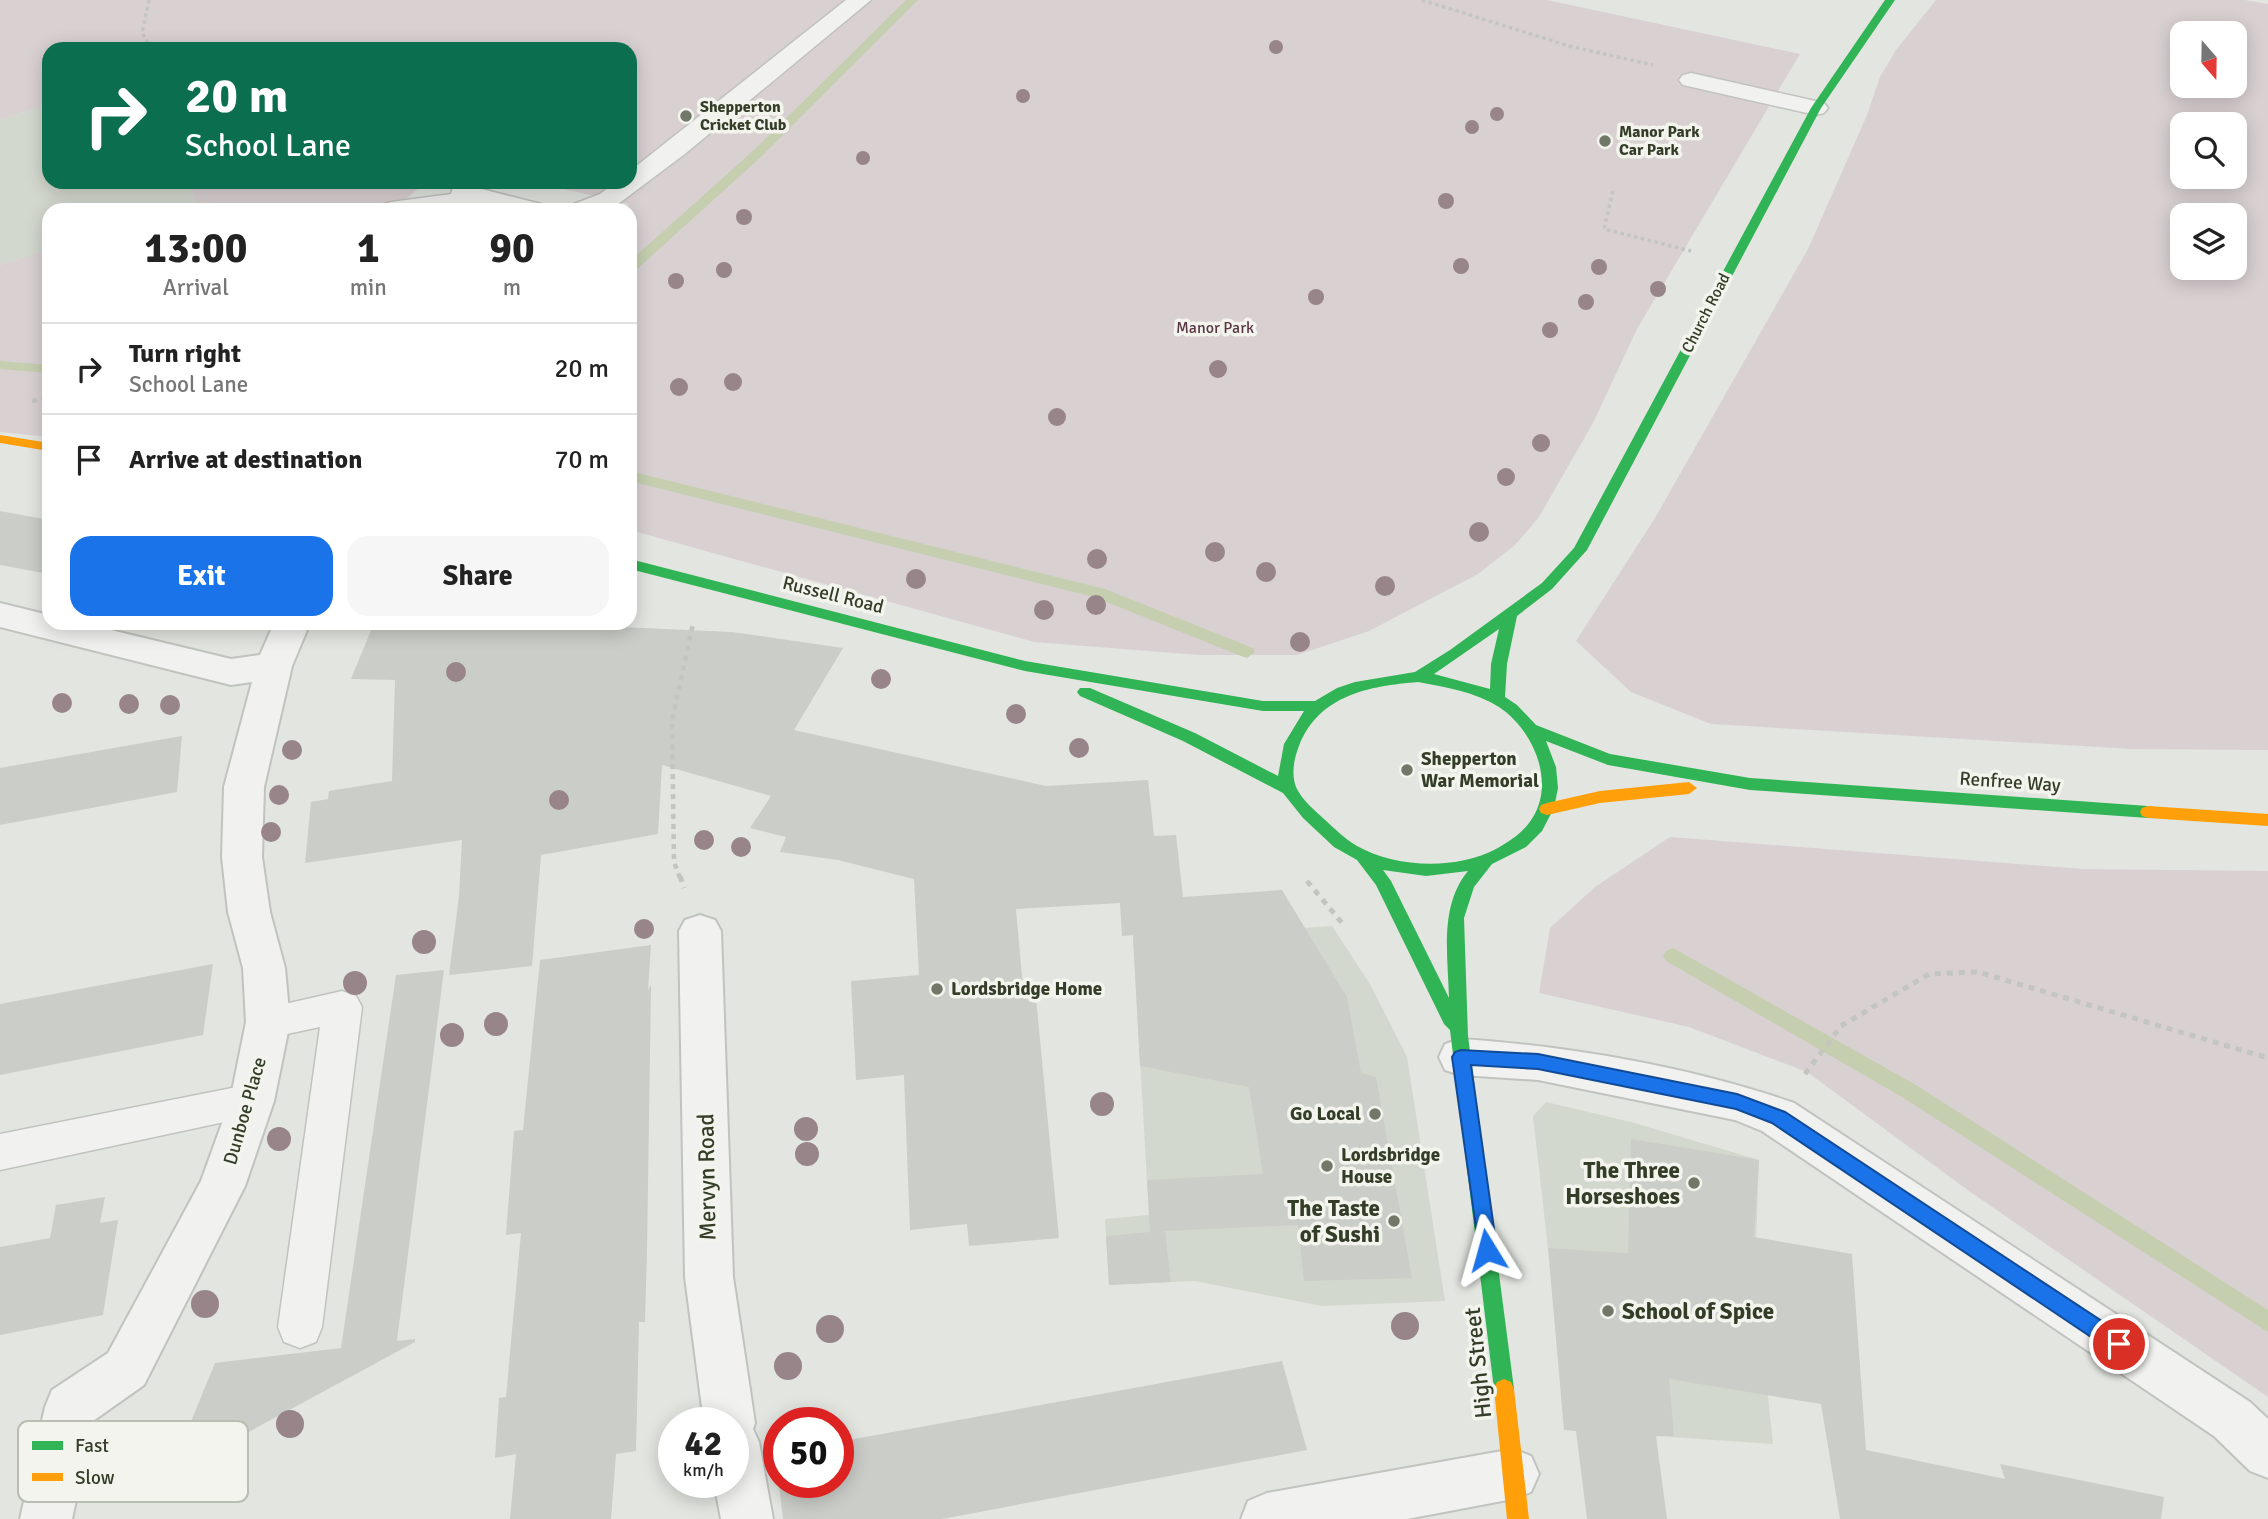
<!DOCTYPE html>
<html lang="en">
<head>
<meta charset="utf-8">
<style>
  :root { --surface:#fff; --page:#f6f6f6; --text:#222; --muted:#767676; --line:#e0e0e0; --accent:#1a73e8 }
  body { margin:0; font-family:Signika,sans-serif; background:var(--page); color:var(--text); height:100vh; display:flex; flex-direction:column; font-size:26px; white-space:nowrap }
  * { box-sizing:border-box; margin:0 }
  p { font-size:23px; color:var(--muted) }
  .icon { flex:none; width:38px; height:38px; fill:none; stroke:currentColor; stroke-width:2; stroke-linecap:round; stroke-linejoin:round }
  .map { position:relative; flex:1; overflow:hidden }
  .side { position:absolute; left:42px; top:203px; width:595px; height:427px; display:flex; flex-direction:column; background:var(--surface); border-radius:21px; box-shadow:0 4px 18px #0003 }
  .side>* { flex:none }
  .hud { position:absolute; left:42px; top:42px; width:595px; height:147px; border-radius:21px; box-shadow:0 4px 18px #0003; background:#0b6e4f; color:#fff; overflow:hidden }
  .needle { width:46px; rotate:160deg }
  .buttons { position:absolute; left:2170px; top:21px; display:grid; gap:14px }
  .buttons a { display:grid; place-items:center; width:77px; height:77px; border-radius:14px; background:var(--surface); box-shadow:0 4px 18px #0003; font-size:35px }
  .speed { position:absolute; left:658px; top:1407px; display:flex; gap:14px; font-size:35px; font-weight:700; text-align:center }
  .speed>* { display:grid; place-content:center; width:91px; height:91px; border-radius:50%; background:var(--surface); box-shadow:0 4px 18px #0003; line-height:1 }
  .speed small { font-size:18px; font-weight:400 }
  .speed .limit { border:10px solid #d22; background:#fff; color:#111 }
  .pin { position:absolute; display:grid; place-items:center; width:60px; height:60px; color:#fff; margin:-30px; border:4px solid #fff; border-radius:50%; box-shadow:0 2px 7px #0007 }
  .me { position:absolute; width:77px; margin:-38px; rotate:352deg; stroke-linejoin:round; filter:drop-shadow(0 0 5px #0008) }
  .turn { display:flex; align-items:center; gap:24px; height:147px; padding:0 28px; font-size:32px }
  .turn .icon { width:91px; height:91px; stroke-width:2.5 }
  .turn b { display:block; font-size:49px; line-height:60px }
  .eta { display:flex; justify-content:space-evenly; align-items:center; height:119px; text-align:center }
  .eta b { font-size:42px; font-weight:800; line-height:49px }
  .primary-button { display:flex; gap:14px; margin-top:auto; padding:14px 28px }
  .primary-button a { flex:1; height:80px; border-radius:21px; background:var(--accent); color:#fff; font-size:28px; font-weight:800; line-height:80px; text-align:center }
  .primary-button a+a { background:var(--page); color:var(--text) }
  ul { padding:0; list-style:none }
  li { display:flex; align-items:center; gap:21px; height:91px; padding:0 28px; border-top:2px solid var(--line) }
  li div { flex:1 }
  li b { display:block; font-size:26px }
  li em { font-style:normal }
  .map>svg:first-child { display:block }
  .built { fill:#d3d8ce }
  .green { fill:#d9d0d2; fill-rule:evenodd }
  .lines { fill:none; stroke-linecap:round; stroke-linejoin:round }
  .stream { fill:#c5cfaf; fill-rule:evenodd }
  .building { fill:#cbcdc8 }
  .lane-casing { stroke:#c1c3be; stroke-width:3 }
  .street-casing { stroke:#c1c3be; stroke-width:4 }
  .path-far2 { stroke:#c3c5c0; stroke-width:3.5; stroke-dasharray:3.5 3.5; stroke-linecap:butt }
  .path-far1 { stroke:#c3c5c0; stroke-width:4.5; stroke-dasharray:5 5; stroke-linecap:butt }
  .path { stroke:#c3c5c0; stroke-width:5; stroke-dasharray:6 6; stroke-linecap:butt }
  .lane { fill:#f1f1ef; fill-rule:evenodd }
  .street { fill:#f1f1ef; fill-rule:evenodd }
  .fast { fill:#30b455; fill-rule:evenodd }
  .slow { fill:#ff9f0a; fill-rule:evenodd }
  .tree { fill:#97858a }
  .route { fill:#1a73e8; stroke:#114b97; stroke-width:2 }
  .poi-dot { fill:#717868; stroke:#f2f4ed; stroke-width:2.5 }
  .labels { text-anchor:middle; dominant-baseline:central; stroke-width:7; stroke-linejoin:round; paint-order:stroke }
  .far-poi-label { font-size:16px; font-weight:bold; fill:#343d28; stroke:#f2f4ed; text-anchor:start }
  .far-street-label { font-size:16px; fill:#343d28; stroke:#f2f4ed }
  .far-park-label { font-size:16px; fill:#583643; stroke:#f2f4ed }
  .street-label { font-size:19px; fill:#343d28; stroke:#f2f4ed }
  .poi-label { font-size:19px; font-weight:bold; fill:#343d28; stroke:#f2f4ed; text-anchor:start }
  .near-poi-label { font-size:23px; font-weight:bold; fill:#343d28; stroke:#f2f4ed; text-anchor:end }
  .near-street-label { font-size:23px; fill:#343d28; stroke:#f2f4ed }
  .key { fill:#f2f4ed; stroke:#b9bdb2; stroke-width:2 }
  .key-label { font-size:19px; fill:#343d28 }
</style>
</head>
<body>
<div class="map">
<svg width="2268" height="1519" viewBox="0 0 2268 1519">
  <rect width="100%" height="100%" fill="#e3e5e0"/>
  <path class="built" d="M49,104V182H190L195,202L170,210H49V249L0,265V120Z
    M1332,926L1370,984L1407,1057L1445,1301L1322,1306L1195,1281L1109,1285L1105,1219L1149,1215L1133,939Z
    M1546,1102L1631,1122L1759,1160L1755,1273L1773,1444L1656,1436L1548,1248L1533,1116Z"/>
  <path class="green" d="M0,0H1547L1800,54L1637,329L1593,423L1539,517L1515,545L1478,574L1369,631L1297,655H1199L1034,642L630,530V210H620L629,204L534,182H630V49H49V104L0,120Z
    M1936,0H2245L2268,4V750L2131,749L1711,724L1631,692L1576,641L1655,518L1808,249L1867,115L1880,77L1896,50ZM2182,33H2235V86H2182ZM2182,124H2235V177H2182ZM2182,215H2235V268H2182Z
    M190,182H426L399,205L409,210H170L195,202Z
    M49,249V437L0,432V265Z
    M1670,837L2083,869L2268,871V1397L1969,1191L1807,1072L1689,1027L1539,993L1550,928L1595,887Z"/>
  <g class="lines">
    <path class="stream" d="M906,0H918L762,156L635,271L630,272V261L754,150Z
      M0,361L49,365V373L0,369Z
      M630,471L1105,589L1253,648L1255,652L1247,658L1241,656L1094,597L630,481Z
      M1673,948L1916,1085L2268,1310V1332L1902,1097L1666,961L1663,956L1666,951Z"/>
  </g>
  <path class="building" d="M0,511L49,520V574L0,565Z
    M374,623H600L599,626L732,632L843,648L794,730L1046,786L1148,780L1154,836L1176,835L1183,897L1282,890L1347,997L1361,1073L1376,1077L1412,1278L1304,1281L1298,1225L1165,1231L1171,1282L1109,1285L1106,1236L1150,1232L1147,1180L1263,1174L1249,1087L1140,1066L1133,935L1122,936L1120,903L1016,909L1024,999L1036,998L1059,1238L969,1246L967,1224L910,1230L904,1075L856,1080L851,981L919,975L914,879L838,860L780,852L786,837L750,828L771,796L662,765L658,834L541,855L532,966L449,975L459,896L462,840L305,863L311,802L328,799L329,791L392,781L395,680L351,679Z
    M182,736L177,792L0,825V768Z
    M651,945L648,990L651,985L647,1250L645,1322H639L636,1451L616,1454L611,1519H510L516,1454L495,1458L499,1398L506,1397L521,1233L506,1235L514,1131L523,1130L540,960Z
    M213,964L203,1035L0,1075V1004Z
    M444,970L397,1341L415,1339V1342L169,1475L215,1363L341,1348L396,975Z
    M1631,1139L1759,1160L1754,1237L1852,1254L1866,1450L2005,1479L2000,1464L2164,1497L2161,1519H1840L1821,1404L1669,1379L1674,1436H1656L1667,1519H1587L1576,1431L1564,1430L1548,1248L1628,1253Z
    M105,1197L100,1223L118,1220L103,1315L0,1335V1247L50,1238L56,1205Z
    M1282,1361L1307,1450L942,1519H783L775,1452H779V1482H838V1442Z"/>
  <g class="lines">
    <defs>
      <path id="lane" d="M846,0H871L686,153L618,204L603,210H567L571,205L600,194L616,182H630V171Z
        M1691,73L1824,103L1828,108L1824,113L1816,115L1683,85L1679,80L1683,75Z
        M462,184L545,205L549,210H505L483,205L445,210H378L382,205L391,202L451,194L453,187Z
        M342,991L356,996L362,1007L322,1327L316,1342L300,1348L284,1342L278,1327L320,1027L268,1038L254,1033L248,1022L254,1011Z
        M252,1084L266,1089L272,1101L266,1113L0,1170V1134Z"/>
      <path id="street" d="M0,603L49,615V623H82L231,659L260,655L274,623H310L292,666L264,787L262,857L270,912L285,968L290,1022L274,1101L245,1186L144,1385L93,1421L72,1519H20L45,1407L52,1390L108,1353L201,1181L230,1101L246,1022L243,968L228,912L222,857L224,787L252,682L231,685L0,627Z
        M700,915L715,920L721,931L733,1277L755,1423L753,1429L759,1442L773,1519H721L714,1482H733V1423H704L685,1277L679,931L685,920Z
        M1461,1039C1570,1046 1692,1067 1794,1103L2250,1402L2268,1419V1478L2250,1471L2214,1436L1762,1131L1735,1120L1538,1080L1461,1075L1445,1070L1439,1057L1445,1044Z
        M1513,1449L1531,1456L1539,1474L1531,1492L1513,1499L1407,1519H1241L1248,1501L1267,1493Z"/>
    </defs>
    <use href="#lane" class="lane-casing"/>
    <use href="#street" class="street-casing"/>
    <path class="path-far2" d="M149,0L142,33L151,49
      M1422,0L1569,46L1653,65
      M1613,191L1604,229L1691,251"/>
    <path class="path-far1" d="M32,401L49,397
      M680,878L674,862L672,721L693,624"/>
    <path class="path" d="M680,876L684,888
      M1307,881L1342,923
      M1805,1074L1841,1026L1929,974L1978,972L2268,1058"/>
    <use href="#lane" class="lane"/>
    <use href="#street" class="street"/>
    <path class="fast" d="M1885,0H1895L1821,108L1587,550L1552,589L1517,616L1507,664L1505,697L1517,705L1536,725L1610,754L1750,778L2148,806L2154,808L2156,812L2154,816L2148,818L1750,790L1608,765L1546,741L1556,767L1558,788L1554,808L1542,831L1526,847L1492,864L1474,887L1464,918L1468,1036L1514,1389L1511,1396L1504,1399L1497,1396L1494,1389L1450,1030L1444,1024L1376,885L1357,860L1334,847L1303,818L1283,793L1183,741L1080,696L1077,692L1080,688H1090L1195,733L1278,776L1284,744L1304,711H1263L1025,671L630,569V559L1025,661L1263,701H1315L1337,688L1355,682L1415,672L1450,650L1542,583L1574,548L1811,108ZM1499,629L1491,664L1490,689L1434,674ZM1418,682C1446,687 1475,692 1499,707C1534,730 1558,786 1529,823C1521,834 1508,842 1496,849C1456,870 1396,868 1357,846C1345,839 1335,829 1324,819C1314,810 1302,800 1296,787C1291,774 1294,758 1299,746C1319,695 1369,686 1418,682ZM1383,870L1426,876L1468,871C1439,906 1448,956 1449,998L1391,881Z"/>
    <path class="slow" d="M0,435L49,443V451L0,443Z
      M1689,782L1697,788L1689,794L1600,803L1547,815L1541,813L1539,809L1541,805L1547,803L1600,791Z
      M2148,806L2268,814V826L2148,818L2142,816L2140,812L2142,808Z
      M1504,1379L1511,1382L1514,1389L1529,1519H1507L1494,1389L1497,1382Z"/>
  </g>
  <g class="tree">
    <circle cx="1276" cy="47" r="7"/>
    <circle cx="1023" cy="96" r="7"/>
    <circle cx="1497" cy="114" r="7"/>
    <circle cx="1472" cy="127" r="7"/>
    <circle cx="863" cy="158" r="7"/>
    <circle cx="1446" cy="201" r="8"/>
    <circle cx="744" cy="217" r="8"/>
    <circle cx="1461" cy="266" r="8"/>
    <circle cx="1599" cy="267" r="8"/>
    <circle cx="724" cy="270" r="8"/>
    <circle cx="676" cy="281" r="8"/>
    <circle cx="1658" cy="289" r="8"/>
    <circle cx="1316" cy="297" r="8"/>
    <circle cx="1586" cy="302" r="8"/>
    <circle cx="1550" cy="330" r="8"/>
    <circle cx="1218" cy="369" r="9"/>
    <circle cx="733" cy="382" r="9"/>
    <circle cx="679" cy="387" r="9"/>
    <circle cx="1057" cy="417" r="9"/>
    <circle cx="1541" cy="443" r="9"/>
    <circle cx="1506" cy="477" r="9"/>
    <circle cx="1479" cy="532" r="10"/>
    <circle cx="1215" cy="552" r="10"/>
    <circle cx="1097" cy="559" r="10"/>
    <circle cx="1266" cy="572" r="10"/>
    <circle cx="916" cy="579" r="10"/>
    <circle cx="1385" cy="586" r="10"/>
    <circle cx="1096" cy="605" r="10"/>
    <circle cx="1044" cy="610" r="10"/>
    <circle cx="1300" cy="642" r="10"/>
    <circle cx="456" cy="672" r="10"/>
    <circle cx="881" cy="679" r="10"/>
    <circle cx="62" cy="703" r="10"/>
    <circle cx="129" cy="704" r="10"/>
    <circle cx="170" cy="705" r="10"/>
    <circle cx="1016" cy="714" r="10"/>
    <circle cx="1079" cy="748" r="10"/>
    <circle cx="292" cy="750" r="10"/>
    <circle cx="279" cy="795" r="10"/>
    <circle cx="559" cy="800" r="10"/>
    <circle cx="271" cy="832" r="10"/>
    <circle cx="704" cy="840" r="10"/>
    <circle cx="741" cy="847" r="10"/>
    <circle cx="644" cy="929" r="10"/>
    <circle cx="424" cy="942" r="12"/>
    <circle cx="355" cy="983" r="12"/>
    <circle cx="496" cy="1024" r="12"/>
    <circle cx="452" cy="1035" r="12"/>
    <circle cx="1102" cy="1104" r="12"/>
    <circle cx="806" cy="1129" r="12"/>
    <circle cx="279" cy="1139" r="12"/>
    <circle cx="807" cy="1154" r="12"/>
    <circle cx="205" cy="1304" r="14"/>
    <circle cx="1405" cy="1326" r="14"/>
    <circle cx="830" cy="1329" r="14"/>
    <circle cx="788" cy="1366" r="14"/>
    <circle cx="290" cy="1424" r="14"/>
  </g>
  <path class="route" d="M1461,1050L1538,1054L1737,1094L1785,1112L2126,1337L2129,1344L2126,1351L2119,1353L2112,1351L1772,1123L1736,1109L1538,1069L1471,1065L1497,1250L1494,1256L1487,1258L1480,1256L1452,1057L1455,1052Z"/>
  <g class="poi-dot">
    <circle cx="686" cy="116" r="7"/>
    <circle cx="1605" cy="141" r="7"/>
    <circle cx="1407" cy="770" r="7"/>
    <circle cx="937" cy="989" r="7"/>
    <circle cx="1375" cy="1114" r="7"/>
    <circle cx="1327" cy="1166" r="7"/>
    <circle cx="1694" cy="1183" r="7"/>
    <circle cx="1394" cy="1221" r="7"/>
    <circle cx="1608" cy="1311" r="7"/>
  </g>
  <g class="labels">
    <g class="far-poi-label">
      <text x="700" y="107">Shepperton<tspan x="700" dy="18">Cricket Club</tspan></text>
      <text x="1619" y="132">Manor Park<tspan x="1619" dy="18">Car Park</tspan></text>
    </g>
    <g class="far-street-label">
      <text transform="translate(1706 313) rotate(-63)">Church Road</text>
    </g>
    <g class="far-park-label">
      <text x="1215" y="328">Manor Park</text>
    </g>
    <g class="street-label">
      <text transform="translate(833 595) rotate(14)">Russell Road</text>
      <text transform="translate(2010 782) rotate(4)">Renfree Way</text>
      <text transform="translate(245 1111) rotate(-74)">Dunboe Place</text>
    </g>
    <g class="poi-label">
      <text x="1421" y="759">Shepperton<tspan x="1421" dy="22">War Memorial</tspan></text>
      <text x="951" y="989">Lordsbridge Home</text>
      <text x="1361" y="1114" text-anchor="end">Go Local</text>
      <text x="1341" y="1155">Lordsbridge<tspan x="1341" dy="22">House</tspan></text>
    </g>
    <g class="near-poi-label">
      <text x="1680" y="1170">The Three<tspan x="1680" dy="26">Horseshoes</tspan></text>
      <text x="1380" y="1208">The Taste<tspan x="1380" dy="26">of Sushi</tspan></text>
      <text x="1622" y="1311" text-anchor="start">School of Spice</text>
    </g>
    <g class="near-street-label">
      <text transform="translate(707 1177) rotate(-91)">Mervyn Road</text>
      <text transform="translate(1478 1363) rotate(-96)">High Street</text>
    </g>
  </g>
  <rect x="18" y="1421" width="230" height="81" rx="10" class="key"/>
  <rect x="32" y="1441" width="31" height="9" fill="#30b455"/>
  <rect x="32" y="1473" width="31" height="8" fill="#ff9f0a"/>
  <g class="key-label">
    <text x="75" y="1452">Fast</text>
    <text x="75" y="1484">Slow</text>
  </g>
</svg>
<div class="buttons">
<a><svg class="needle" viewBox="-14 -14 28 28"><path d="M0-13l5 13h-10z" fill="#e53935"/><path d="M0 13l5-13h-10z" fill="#767676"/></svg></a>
<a><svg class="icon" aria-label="search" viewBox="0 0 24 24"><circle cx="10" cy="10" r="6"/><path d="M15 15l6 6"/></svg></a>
<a><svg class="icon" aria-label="layers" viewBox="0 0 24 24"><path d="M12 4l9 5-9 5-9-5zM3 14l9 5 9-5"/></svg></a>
</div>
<div class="speed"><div>42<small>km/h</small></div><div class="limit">50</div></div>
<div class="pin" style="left:2119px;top:1344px;background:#d93025"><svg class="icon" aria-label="arrive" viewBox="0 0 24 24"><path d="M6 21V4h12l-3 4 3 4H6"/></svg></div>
<svg class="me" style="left:1487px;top:1250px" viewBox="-20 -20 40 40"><path d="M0-17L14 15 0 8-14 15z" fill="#1a73e8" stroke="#fff" stroke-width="4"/></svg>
<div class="hud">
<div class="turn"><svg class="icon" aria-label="right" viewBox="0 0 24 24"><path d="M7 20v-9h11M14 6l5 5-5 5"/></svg><div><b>20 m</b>School Lane</div></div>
</div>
<section class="side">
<div class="eta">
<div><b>13:00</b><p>Arrival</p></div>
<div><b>1</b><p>min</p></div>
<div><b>90</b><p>m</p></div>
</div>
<ul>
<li><svg class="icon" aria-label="right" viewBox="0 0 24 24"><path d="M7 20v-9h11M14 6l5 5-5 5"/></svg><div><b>Turn right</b><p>School Lane</p></div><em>20 m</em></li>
<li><svg class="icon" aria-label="arrive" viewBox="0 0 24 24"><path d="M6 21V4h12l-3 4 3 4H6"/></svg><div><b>Arrive at destination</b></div><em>70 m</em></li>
</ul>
<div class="primary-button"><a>Exit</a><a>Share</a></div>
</section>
</div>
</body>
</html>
